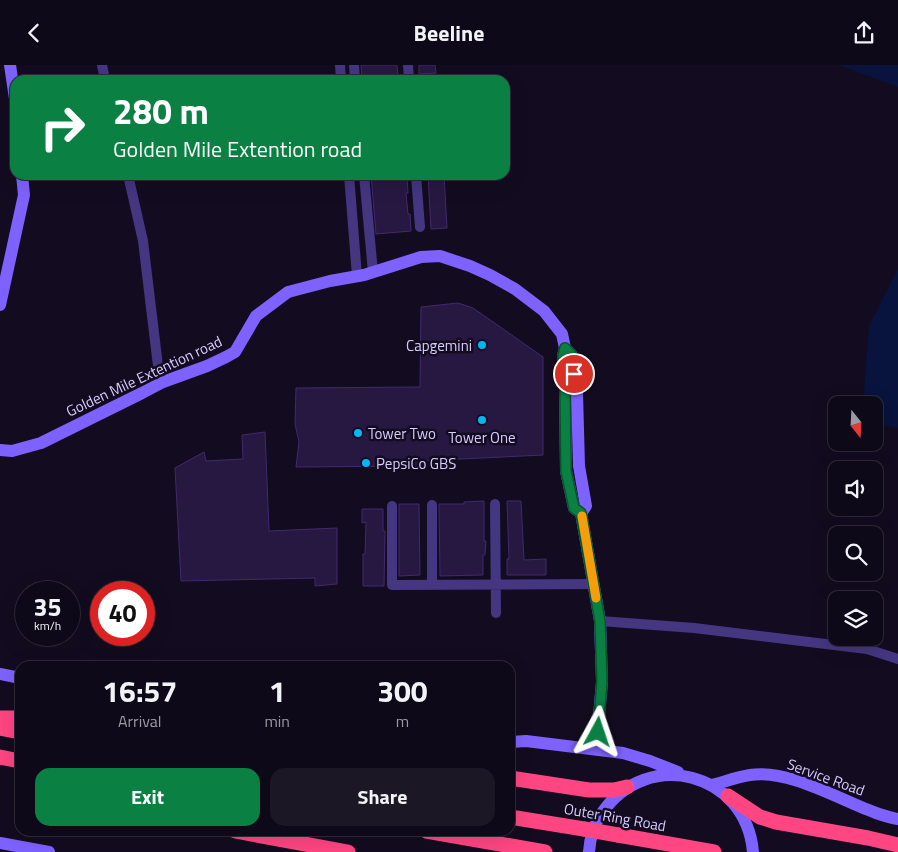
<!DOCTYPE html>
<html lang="en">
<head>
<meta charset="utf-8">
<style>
  :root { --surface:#0e0918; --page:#1c1725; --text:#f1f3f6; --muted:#9b9aa2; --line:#2e2a37; --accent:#0b8043 }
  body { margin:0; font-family:"Titillium Web",sans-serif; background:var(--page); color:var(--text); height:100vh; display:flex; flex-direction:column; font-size:19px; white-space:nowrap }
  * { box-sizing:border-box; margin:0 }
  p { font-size:16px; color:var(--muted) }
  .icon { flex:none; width:28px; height:28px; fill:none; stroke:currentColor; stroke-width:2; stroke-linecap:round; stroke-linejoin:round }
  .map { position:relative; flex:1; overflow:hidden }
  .drawer { position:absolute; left:15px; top:596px; width:500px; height:175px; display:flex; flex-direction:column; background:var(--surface); border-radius:15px; box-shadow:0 5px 20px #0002,0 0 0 1px var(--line) }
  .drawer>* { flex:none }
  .guide { position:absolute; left:10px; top:10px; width:500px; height:105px; border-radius:15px; box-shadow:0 5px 20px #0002,0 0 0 1px var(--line); background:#0b8043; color:#fff; overflow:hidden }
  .needle { width:32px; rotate:162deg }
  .tools { position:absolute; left:828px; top:331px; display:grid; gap:10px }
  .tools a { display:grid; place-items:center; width:55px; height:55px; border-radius:10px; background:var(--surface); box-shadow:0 5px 20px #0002,0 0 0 1px var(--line); font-size:25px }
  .speed { position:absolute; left:15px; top:516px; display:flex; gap:10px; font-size:25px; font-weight:700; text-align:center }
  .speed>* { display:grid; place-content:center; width:65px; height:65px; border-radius:50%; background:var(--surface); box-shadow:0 5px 20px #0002,0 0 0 1px var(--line); line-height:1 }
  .speed small { font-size:12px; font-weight:400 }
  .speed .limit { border:8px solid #d22; background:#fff; color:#111 }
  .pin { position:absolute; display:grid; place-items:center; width:42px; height:42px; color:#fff; margin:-21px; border:2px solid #fff; border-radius:50%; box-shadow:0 1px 5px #0007 }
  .me { position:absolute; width:55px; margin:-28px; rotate:5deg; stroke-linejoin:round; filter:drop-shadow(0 0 4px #0008) }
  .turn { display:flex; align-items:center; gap:18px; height:105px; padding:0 20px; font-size:22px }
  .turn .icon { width:65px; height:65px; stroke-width:2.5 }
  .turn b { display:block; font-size:35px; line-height:42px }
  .eta { display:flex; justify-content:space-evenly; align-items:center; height:85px; text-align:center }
  .eta b { font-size:30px; font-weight:700; line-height:35px }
  .button { display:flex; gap:10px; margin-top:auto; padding:10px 20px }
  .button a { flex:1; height:58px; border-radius:15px; background:var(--accent); color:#fff; font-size:20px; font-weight:700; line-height:58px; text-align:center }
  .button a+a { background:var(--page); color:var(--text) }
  header { display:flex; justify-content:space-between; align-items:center; height:65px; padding:0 20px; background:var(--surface); font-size:22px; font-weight:700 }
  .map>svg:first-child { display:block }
  .water { fill:#08133e }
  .building { fill:#271842; stroke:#41296e }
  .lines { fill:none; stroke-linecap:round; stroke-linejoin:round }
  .street { stroke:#443681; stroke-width:10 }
  .secondary { stroke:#7e62ff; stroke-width:12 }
  .highway { stroke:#ff4682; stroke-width:15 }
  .highway-bridge { stroke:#ff4682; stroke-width:15 }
  .route-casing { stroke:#07532c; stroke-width:12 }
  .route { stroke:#0b8043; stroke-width:9 }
  .slow { stroke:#f59e0b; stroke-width:9 }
  .poi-dot { fill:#00b7f6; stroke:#130c20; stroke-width:2 }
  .labels { text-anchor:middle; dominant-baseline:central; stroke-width:5; stroke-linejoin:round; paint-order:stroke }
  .poi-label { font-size:15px; fill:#d9cbff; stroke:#130c20; text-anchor:start }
  .street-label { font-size:15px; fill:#d9cbff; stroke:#130c20 }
</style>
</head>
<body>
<header><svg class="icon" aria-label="back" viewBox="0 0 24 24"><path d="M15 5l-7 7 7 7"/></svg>Beeline<svg class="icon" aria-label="share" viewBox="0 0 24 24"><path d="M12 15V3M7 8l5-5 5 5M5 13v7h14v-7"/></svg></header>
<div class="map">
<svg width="898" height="787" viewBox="0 0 898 787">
  <rect width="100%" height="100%" fill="#130c20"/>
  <path class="water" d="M839,0H898V22Z
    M898,204V363L876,359L874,357V340H863V339L869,261Z"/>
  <path class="building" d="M361,0H397L398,12L362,14Z
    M419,0H435L436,8L419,9Z
    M371,110H386V112L407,111L408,128H406L408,149H410L411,166L376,169Z
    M428,110H444L447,163L431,164Z
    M458,238L473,243L543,292V390L420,396V401L296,402L299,377L295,359L296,323L420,322L421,242Z
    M265,367L269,466L337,463V519L315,521V513L181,516L175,403L204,387L206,396L243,394L242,370Z
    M484,436V476H486L485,490H483V510L440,511L439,439H464V437Z
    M507,436H521L524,495L546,494V510H507V494H509Z
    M399,439H419L420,510L399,511Z
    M362,444H383V466H385L384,521H363V489H365L366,457L362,458Z"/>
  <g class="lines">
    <path class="street" d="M102,0L105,15
      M340,0L341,15
      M354,0L355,15
      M408,0L409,15
      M128,110L143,176L158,301L163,317
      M349,110L357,211
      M364,110L373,207
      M416,110L420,162
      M495,439L496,548
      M432,440V520
      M392,441V520L593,519
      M600,556L694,563L867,584L898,594"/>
    <path class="secondary" d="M10,0L15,34
      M0,240L24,130L22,110
      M565,283L571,289L577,328L579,401L586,441L581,448
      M0,385L12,386L41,378L142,328L163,317L207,301L226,292L235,287L256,251L288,227L330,216L364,210L421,192L440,191L470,201L490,210L515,224L544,246L562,269L565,283L563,291L565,325L566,406L574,443L581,448L600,556L602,617L596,684
      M0,609L20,613
      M510,677L526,676L623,688L650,696L678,707
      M712,720C724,717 737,712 750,710C791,704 841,736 879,749C885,751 892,753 898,754
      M0,778L49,787
      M589,787C590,773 594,759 602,748C647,682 746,707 753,787"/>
    <path class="highway" d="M0,653H20
      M0,663L20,667
      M0,692L20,696
      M510,713L589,725H614L627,722
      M728,731L760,752L776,757L868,773L898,780
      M510,752L584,764
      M235,766L348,787
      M426,766L545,787
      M618,770L714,787"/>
    <path class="highway-bridge" d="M584,764L618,770"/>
  </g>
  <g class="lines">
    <defs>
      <path id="route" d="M574,309L571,289L565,283L563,291L565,325L566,406L574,443L581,448L600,556L602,616L598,667"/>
    </defs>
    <use href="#route" class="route-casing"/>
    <use href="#route" class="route"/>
    <path class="slow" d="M582,451L596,533"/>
  </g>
  <g class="poi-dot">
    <circle cx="482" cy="280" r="5"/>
    <circle cx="482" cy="355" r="5"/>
    <circle cx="358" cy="368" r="5"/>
    <circle cx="366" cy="398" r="5"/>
  </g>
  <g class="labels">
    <g class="poi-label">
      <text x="472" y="280" text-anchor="end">Capgemini</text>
      <text x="368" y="368">Tower Two</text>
      <text x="482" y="372" text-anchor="middle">Tower One</text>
      <text x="376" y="398">PepsiCo GBS</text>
    </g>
    <g class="street-label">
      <text transform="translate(144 311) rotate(-25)">Golden Mile Extention road</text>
      <text transform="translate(826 712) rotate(20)">Service Road</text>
      <text transform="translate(615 752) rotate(10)">Outer Ring Road</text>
    </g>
  </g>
</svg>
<div class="tools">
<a><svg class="needle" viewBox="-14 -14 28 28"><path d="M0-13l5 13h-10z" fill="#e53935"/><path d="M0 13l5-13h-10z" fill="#9b9aa2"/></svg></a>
<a><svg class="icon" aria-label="sound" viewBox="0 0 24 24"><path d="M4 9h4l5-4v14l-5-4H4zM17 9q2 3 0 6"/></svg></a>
<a><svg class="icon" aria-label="search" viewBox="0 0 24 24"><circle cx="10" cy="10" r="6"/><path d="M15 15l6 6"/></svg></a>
<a><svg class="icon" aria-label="layers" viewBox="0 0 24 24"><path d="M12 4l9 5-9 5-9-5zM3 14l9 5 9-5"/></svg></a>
</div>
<div class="speed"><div>35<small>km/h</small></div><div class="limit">40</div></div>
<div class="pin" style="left:574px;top:309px;background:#d93025"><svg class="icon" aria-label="arrive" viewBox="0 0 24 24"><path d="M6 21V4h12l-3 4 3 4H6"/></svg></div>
<svg class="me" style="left:598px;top:667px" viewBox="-20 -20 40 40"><path d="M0-17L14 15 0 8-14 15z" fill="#0b8043" stroke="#fff" stroke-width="4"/></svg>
<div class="guide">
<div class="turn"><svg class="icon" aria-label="right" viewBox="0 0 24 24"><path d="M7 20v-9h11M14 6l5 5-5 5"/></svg><div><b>280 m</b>Golden Mile Extention road</div></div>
</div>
<section class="drawer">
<div class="eta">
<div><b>16:57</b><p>Arrival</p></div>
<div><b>1</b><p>min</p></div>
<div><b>300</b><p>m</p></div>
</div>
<div class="button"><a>Exit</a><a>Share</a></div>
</section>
</div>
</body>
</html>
